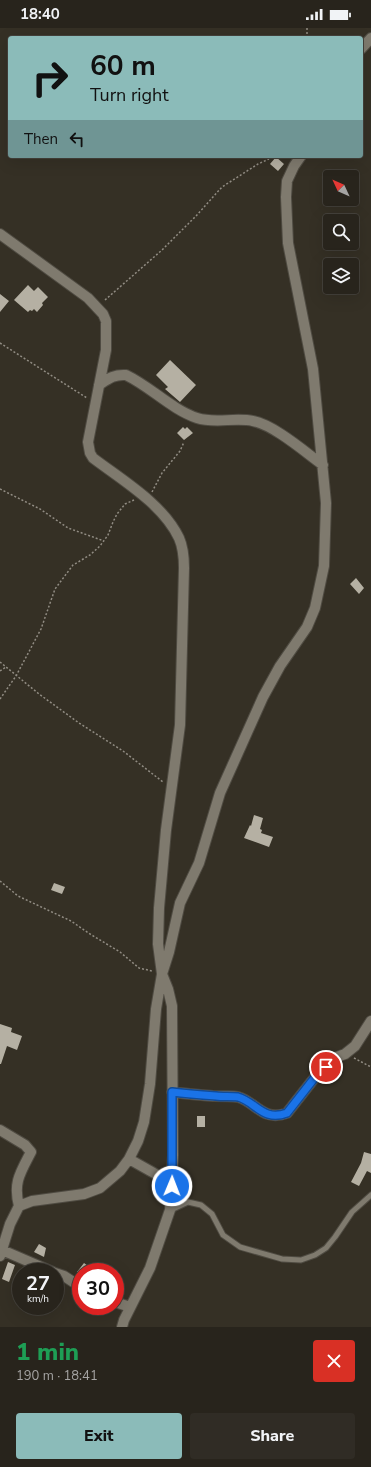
<!DOCTYPE html>
<html lang="en">
<head>
<meta charset="utf-8">
<style>
  :root { --surface:#28241c; --page:#302c25; --text:#f1f3f6; --muted:#a5a4a3; --line:#44413b; --accent:#8bbbb9 }
  body { margin:0; font-family:"Nunito Sans",sans-serif; background:var(--page); color:var(--text); height:100vh; display:flex; flex-direction:column; font-size:15px; white-space:nowrap }
  * { box-sizing:border-box; margin:0 }
  p { font-size:13px; color:var(--muted) }
  .icon { flex:none; width:22px; height:22px; fill:none; stroke:currentColor; stroke-width:2; stroke-linecap:round; stroke-linejoin:round }
  .map { position:relative; height:1299px; overflow:hidden }
  .panel { display:flex; flex-direction:column; background:var(--surface); flex:1 }
  .panel>* { flex:none }
  .guide { position:absolute; left:8px; top:8px; width:355px; height:122px; border-radius:4px; box-shadow:0 4px 16px #0002,0 0 0 1px var(--line); background:#8bbbb9; color:#111; overflow:hidden }
  .needle { width:26px; rotate:314deg }
  .tools { position:absolute; left:323px; top:142px; display:grid; gap:8px }
  .tools a { display:grid; place-items:center; width:36px; height:36px; border-radius:4px; background:var(--surface); box-shadow:0 4px 16px #0002,0 0 0 1px var(--line); font-size:20px }
  .speed { position:absolute; left:12px; top:1235px; display:flex; gap:8px; font-size:20px; font-weight:700; text-align:center }
  .speed>* { display:grid; place-content:center; width:52px; height:52px; border-radius:50%; background:var(--surface); box-shadow:0 4px 16px #0002,0 0 0 1px var(--line); line-height:1 }
  .speed small { font-size:10px; font-weight:400 }
  .speed .limit { border:6px solid #d22; background:#fff; color:#111 }
  .pin { position:absolute; display:grid; place-items:center; width:34px; height:34px; color:#fff; margin:-17px; border:2px solid #fff; border-radius:50%; box-shadow:0 1px 4px #0007 }
  .me { position:absolute; width:44px; margin:-22px; rotate:1deg; stroke-linejoin:round; filter:drop-shadow(0 0 3px #0008) }
  .turn { display:flex; align-items:center; gap:14px; height:84px; padding:0 16px; font-size:18px }
  .turn .icon { width:52px; height:52px; stroke-width:2.5 }
  .turn b { display:block; font-size:28px; line-height:34px }
  .then { display:flex; align-items:center; height:38px; padding:0 16px; background:#0003; gap:8px; font-size:15px }
  .round { display:grid; place-items:center; flex:none; width:42px; height:42px; border-radius:4px; background:var(--page) }
  .summary { display:flex; align-items:center; justify-content:space-between; height:68px; padding:0 16px }
  h1 { font-size:24px; font-weight:800; line-height:30px; color:#1e9e55 }
  .cta { display:flex; gap:8px; margin-top:auto; padding:8px 16px }
  .cta a { flex:1; height:46px; border-radius:4px; background:var(--accent); color:#111; font-size:16px; font-weight:800; line-height:46px; text-align:center }
  .cta a+a { background:var(--page); color:var(--text) }
  .status { display:flex; justify-content:space-between; align-items:center; height:28px; padding:0 20px; background:var(--surface); direction:ltr }
  .status svg { height:11px; fill:currentColor }
  .map>svg:first-child { display:block }
  .building { fill:#b5b0a3 }
  .lines { fill:none; stroke-linecap:round; stroke-linejoin:round }
  .lane-casing { stroke:#4f4b42; stroke-width:7 }
  .street-casing { stroke:#4f4b42; stroke-width:12 }
  .path { stroke:#918c83; stroke-width:1.5; stroke-dasharray:2 2; stroke-linecap:butt }
  .lane { stroke:#7f7a6e; stroke-width:5 }
  .street { stroke:#7f7a6e; stroke-width:10 }
  .route-casing { stroke:#114b97; stroke-width:10 }
  .route { stroke:#1a73e8; stroke-width:7 }
</style>
</head>
<body>
<div class="status"><b>18:40</b><svg viewBox="0 0 49 12"><path d="M0 12V9h3v3zM5 12V6h3v6zM10 12V3h3v9zM15 12V0h3v12zM26 1h20v11H26zM47 4h2v5h-2z"/></svg></div>
<div class="map">
<svg width="371" height="1299" viewBox="0 0 371 1299">
  <rect width="100%" height="100%" fill="#353025"/>
  <path class="building" d="M276,129L284,136L278,143L270,136Z
    M28,257L34,263L38,259L48,269L42,275L43,277L37,284L34,281L32,283L30,282L28,284L14,272Z
    M0,266L9,273L0,284Z
    M170,332L196,357L180,374L165,361L168,359L156,347Z
    M183,399L185,401L187,399L193,405L184,412L177,405Z
    M356,550L364,560L359,566L350,556Z
    M254,787L263,790L260,801L262,802L261,805L273,809L269,819L244,810L250,797L251,798Z
    M54,855L65,859L62,866L51,862Z
    M0,996L12,1000L11,1004L22,1008L17,1022L7,1018L1,1036H0Z
    M197,1088H205V1099H197Z
    M364,1124L371,1126V1145L367,1143L359,1158L351,1154L361,1135Z
    M39,1216L46,1220L44,1229L34,1224Z
    M8,1234L15,1237L9,1254L2,1251Z
    M84,1235L96,1244H77Z"/>
  <g class="lines">
    <defs>
      <path id="lane" d="M171,1182L188,1174L201,1177L212,1186L223,1207L240,1219L282,1231L301,1232L315,1227L326,1220L335,1209L352,1184L371,1167"/>
      <path id="street" d="M361,21L371,10
        M0,206L88,270L103,286L106,293V322L88,414L90,425L93,430C122,452 163,476 179,510C183,519 184,530 184,540L180,697L166,802L159,880L158,916L162,946L156,981L150,1056L144,1094L138,1113L129,1131L120,1143L100,1160L84,1166L32,1173L19,1178L10,1196L0,1228
        M99,357C108,351 114,346 126,347C151,359 171,381 197,390C215,396 235,389 253,393C274,397 305,424 323,437
        M172,1064C186,1066 199,1067 213,1068C221,1068 230,1068 238,1069C256,1074 263,1094 287,1085L316,1048L337,1029L345,1026L355,1018L371,993
        M0,1102L25,1117L31,1124C20,1145 13,1155 19,1178
        M129,1131L161,1149L172,1158
        M2,1222L53,1244
        M55,1245L64,1248L81,1259
        M115,1274L130,1279
        M122,1299L124,1292L150,1240L170,1182L173,1127L172,978L168,961L162,946L169,924L180,875L199,835L220,765L263,669L280,638L307,599L315,580L324,538L326,475L313,341L288,215L286,169L287,153L294,138L301,128"/>
    </defs>
    <use href="#lane" class="lane-casing"/>
    <use href="#street" class="street-casing"/>
    <path class="path" d="M307,10V0
      M105,272L162,222L196,188L222,159L258,136L269,131
      M0,315L87,370
      M0,461L40,481L68,500L104,513
      M152,464L162,445L180,423L184,414
      M0,634L39,666L79,695L123,723L163,754
      M0,643L6,639
      M0,671L16,648L41,601L55,561L73,537L90,527L100,518L108,507L113,494L117,486L125,476L134,472
      M0,853L18,868L71,893L90,906L120,924L139,940L152,943
      M354,1030L371,1039"/>
    <use href="#lane" class="lane"/>
    <use href="#street" class="street"/>
  </g>
  <g class="lines">
    <defs>
      <path id="route" d="M172,1158V1064C187,1066 201,1067 216,1068C223,1069 231,1068 238,1069C256,1074 263,1094 287,1085L316,1048L326,1039"/>
    </defs>
    <use href="#route" class="route-casing"/>
    <use href="#route" class="route"/>
  </g>
</svg>
<div class="tools">
<a><svg class="needle" viewBox="-14 -14 28 28"><path d="M0-13l5 13h-10z" fill="#e53935"/><path d="M0 13l5-13h-10z" fill="#a5a4a3"/></svg></a>
<a><svg class="icon" aria-label="search" viewBox="0 0 24 24"><circle cx="10" cy="10" r="6"/><path d="M15 15l6 6"/></svg></a>
<a><svg class="icon" aria-label="layers" viewBox="0 0 24 24"><path d="M12 4l9 5-9 5-9-5zM3 14l9 5 9-5"/></svg></a>
</div>
<div class="speed"><div>27<small>km/h</small></div><div class="limit">30</div></div>
<div class="pin" style="left:326px;top:1039px;background:#d93025"><svg class="icon" aria-label="arrive" viewBox="0 0 24 24"><path d="M6 21V4h12l-3 4 3 4H6"/></svg></div>
<svg class="me" style="left:172px;top:1158px" viewBox="-20 -20 40 40"><circle r="17" fill="#1a73e8" stroke="#fff" stroke-width="3"/><path d="M0-11L8 9 0 5-8 9z" fill="#fff"/></svg>
<div class="guide">
<div class="turn"><svg class="icon" aria-label="right" viewBox="0 0 24 24"><path d="M7 20v-9h11M14 6l5 5-5 5"/></svg><div><b>60 m</b>Turn right</div></div>
<div class="then">Then<svg class="icon" aria-label="left" viewBox="0 0 24 24"><path d="M17 20v-9H6M10 6l-5 5 5 5"/></svg></div>
</div>
</div>
<section class="panel">
<div class="summary"><div><h1>1 min</h1><p>190 m · 18:41</p></div><a class="round" style="background:#d93025;color:#fff"><svg class="icon" aria-label="close" viewBox="0 0 24 24"><path d="M6 6l12 12M18 6L6 18"/></svg></a></div>
<div class="cta"><a>Exit</a><a>Share</a></div>
</section>
</body>
</html>
